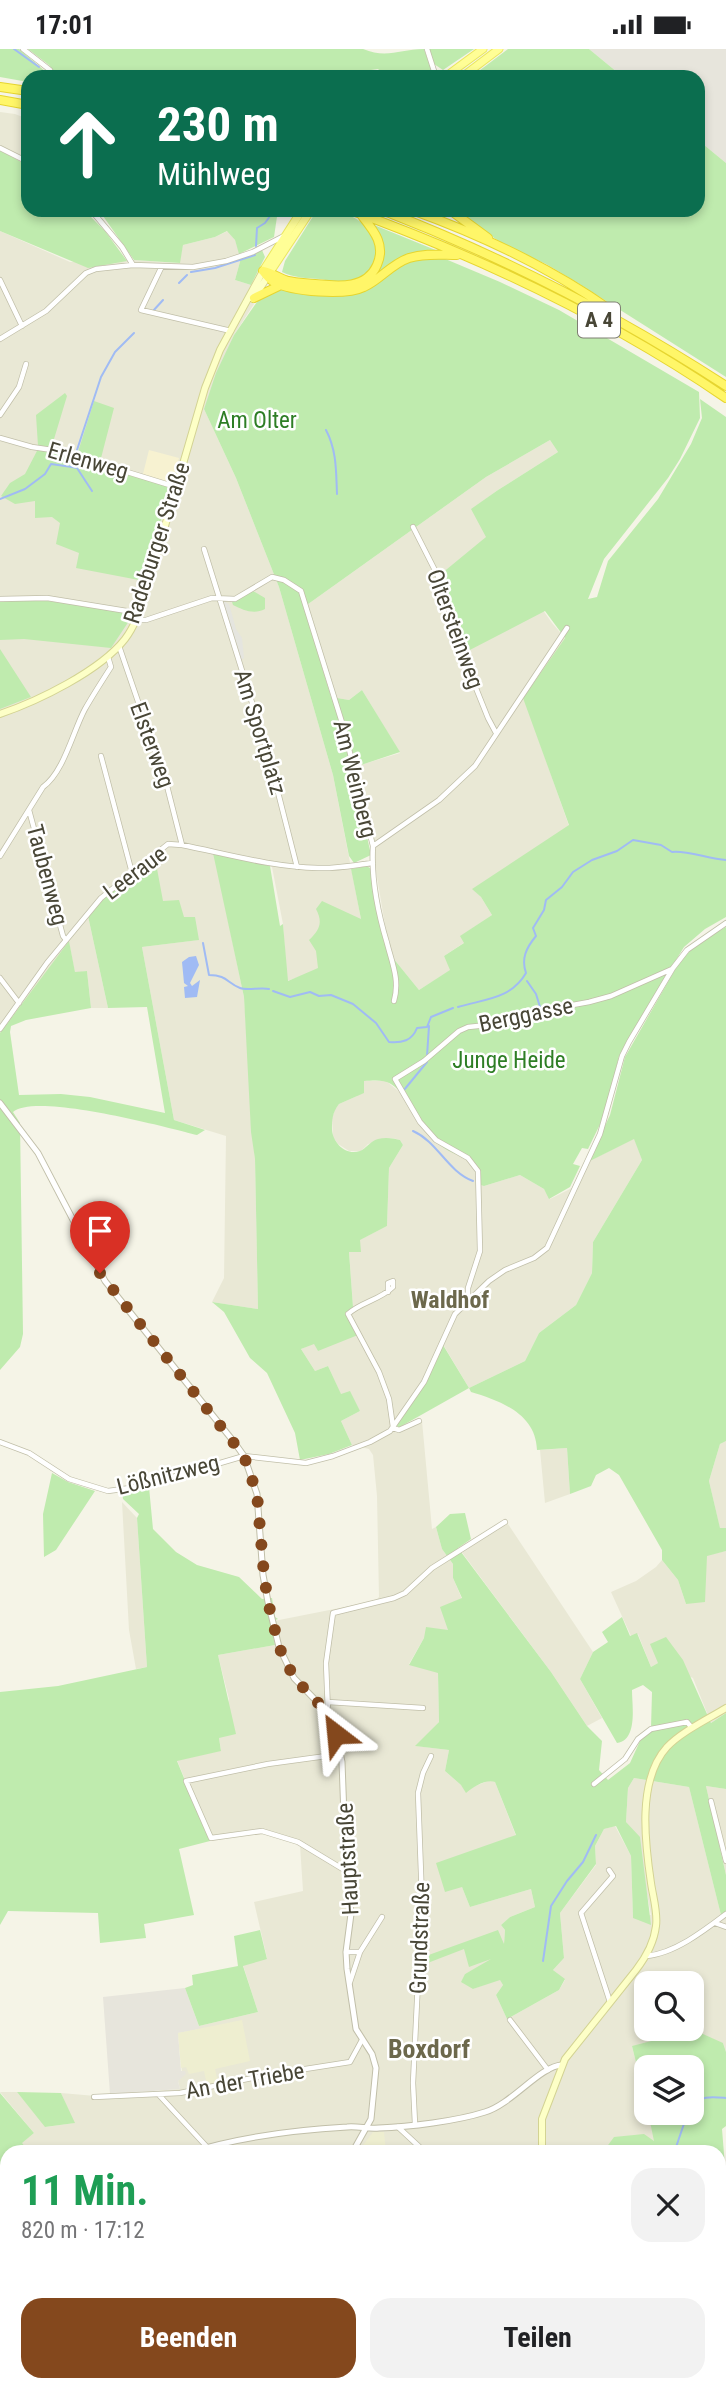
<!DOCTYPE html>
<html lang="de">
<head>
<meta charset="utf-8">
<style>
  :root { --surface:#fff; --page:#f2f2f2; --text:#202124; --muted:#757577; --accent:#84481d }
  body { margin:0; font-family:"Roboto Condensed",sans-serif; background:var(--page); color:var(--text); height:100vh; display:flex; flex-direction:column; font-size:26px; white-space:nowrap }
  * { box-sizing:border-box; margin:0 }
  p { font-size:23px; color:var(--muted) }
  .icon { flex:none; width:38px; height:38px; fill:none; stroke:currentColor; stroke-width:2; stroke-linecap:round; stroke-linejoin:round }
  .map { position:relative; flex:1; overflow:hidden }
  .details { position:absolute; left:0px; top:2096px; width:726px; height:247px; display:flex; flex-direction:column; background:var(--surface); border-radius:21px 21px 0 0; box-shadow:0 4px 10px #0003 }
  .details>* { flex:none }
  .top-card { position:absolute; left:21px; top:21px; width:684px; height:147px; border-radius:21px; box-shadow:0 4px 10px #0003; background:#0b6e4f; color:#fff; overflow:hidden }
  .tools { position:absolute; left:634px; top:1922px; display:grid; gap:14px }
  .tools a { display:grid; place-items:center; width:70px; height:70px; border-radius:14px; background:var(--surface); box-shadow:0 4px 10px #0003; font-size:35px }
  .pin { position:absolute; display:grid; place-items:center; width:60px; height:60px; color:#fff; margin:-72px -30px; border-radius:50% 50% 50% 0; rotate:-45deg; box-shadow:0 0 7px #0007 }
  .pin .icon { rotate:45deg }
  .me { position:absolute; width:77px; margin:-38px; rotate:331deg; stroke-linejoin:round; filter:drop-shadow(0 0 5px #0008) }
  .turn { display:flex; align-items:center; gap:24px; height:147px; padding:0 21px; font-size:32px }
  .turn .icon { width:91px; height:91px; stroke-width:2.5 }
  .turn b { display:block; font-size:49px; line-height:60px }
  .round { display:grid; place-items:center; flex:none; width:74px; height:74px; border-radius:21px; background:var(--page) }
  .headline { display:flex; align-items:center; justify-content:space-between; height:119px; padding:0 21px }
  h1 { font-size:42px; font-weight:700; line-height:52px; color:#1e9e55 }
  .action { display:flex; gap:14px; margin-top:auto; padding:14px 21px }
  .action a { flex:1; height:80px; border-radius:21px; background:var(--accent); color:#fff; font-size:28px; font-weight:700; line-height:80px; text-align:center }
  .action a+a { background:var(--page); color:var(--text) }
  .status { display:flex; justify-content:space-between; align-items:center; height:49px; padding:0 35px; background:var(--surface); direction:ltr }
  .status svg { height:19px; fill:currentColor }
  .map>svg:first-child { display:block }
  .residential { fill:#e9e8d5; fill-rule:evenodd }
  .commercial { fill:#f7f2d1 }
  .industrial { fill:#e7e5dc }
  .education { fill:#eeeed0 }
  .green { fill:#bfebae }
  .parking { fill:#e5e5df }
  .water { fill:#a0bbf4 }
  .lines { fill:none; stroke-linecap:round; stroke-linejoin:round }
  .stream { stroke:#a0bbf4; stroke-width:2 }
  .minor-casing { stroke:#c1bfa9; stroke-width:6 }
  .tertiary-casing { stroke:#c1bfa9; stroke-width:7 }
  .secondary-casing { stroke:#d3d393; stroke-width:8 }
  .primary-casing { stroke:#eae75f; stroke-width:9 }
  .motorway-casing { stroke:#e6d530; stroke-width:10 }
  .minor { stroke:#fff; stroke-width:4.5 }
  .tertiary { stroke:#fff; stroke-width:5 }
  .secondary { stroke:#fdffc7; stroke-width:6 }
  .primary { stroke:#fffe96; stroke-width:7 }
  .motorway { stroke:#fff668; stroke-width:8 }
  .route { stroke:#84481d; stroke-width:12; stroke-dasharray:0 21.6 }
  .labels { text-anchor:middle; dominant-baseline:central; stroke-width:5; stroke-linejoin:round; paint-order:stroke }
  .shield { fill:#fff; stroke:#7f7e72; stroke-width:2 }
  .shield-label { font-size:21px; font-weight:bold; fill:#484636 }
  .park-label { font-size:23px; fill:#2e7e25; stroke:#fff }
  .street-label { font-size:23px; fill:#484636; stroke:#fff }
  .neighbourhood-label { font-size:24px; font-weight:bold; fill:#6c684c; stroke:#fff }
  .quarter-label { font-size:26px; font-weight:bold; fill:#6c684c; stroke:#fff }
</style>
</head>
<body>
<div class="status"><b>17:01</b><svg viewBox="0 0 49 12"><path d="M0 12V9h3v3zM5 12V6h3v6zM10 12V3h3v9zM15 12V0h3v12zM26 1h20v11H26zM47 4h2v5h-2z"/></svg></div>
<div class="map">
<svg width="726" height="2342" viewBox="0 0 726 2342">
  <rect width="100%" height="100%" fill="#f5f4e7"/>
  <path class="residential" d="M0,63L15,65L28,70V117L0,101Z
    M0,182L70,213L134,211L179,214L183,196L215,188L228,182L235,191L241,209L235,231L251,236L245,250L254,255L234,286L204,360L236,429L279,538L333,726L361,870L330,928L313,923L287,932L283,875L272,818L214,804L244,948L255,1110L258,1260L212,1253L224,1229L226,1087L174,1071L142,898L198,891L184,868L88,867L108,959H91L87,922L75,924L69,893L0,984Z
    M550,391L558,403L498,441L472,460L552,574L565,589L524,649L569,777L473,840L481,848L492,866L461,887L465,893L444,907L451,921L419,941L393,909L388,894L374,810L376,797L373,794L357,717L400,704L362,641L349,651L331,648L304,558L486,428Z
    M363,1032H386L402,1045L473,1115L484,1137L520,1126L544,1140L550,1150L578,1136L588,1113L634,1089L642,1111L593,1193L592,1224L576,1256L539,1284L525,1312L469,1339L444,1297L399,1379L417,1370L422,1372L432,1480L436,1478L442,1500L453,1515V1529L462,1550L449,1582L424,1589L409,1615L438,1623L439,1673L416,1697L449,1701L445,1722L461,1736L471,1739L490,1731L495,1733L516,1787L462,1838L470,1858L531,1840L535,1858L510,1868L501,1876L505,1881L504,1895L497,1908L465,1925L473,1940L500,1930L503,1936L496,1946L507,1970L559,1941L565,1931L553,1921L564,1909L560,1864L596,1816L595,1797L604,1780L615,1777L631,1807L633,1869L651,1866L646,1840L626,1773L628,1739L634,1729L689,1738L721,1866L726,1863V2003L723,1994L632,1997L646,2054V2063H648L655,2092L615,2088L603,2103H29L21,2094L34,2084L0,2043H17L46,2078L74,2074L61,2044L107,2048L110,2045L180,2040L178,2032L182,2023L178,1984L199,1980V1977L258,1963L243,1916L267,1909L254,1853L303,1842L300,1796L262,1783L210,1792L177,1711L221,1701L219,1689L229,1650L218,1606L275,1596L269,1573L375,1552L379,1548L377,1447L373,1406L369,1400L352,1396L341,1372L360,1362L341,1346L328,1317L315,1322L301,1300L314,1294L318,1302L345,1264L353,1257L349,1203L359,1191L387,1177L389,1119L403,1096L400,1091L392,1089L368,1095L361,1102H349L338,1095L333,1088L332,1069L335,1060L339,1055L357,1047ZM646,1934H691V1979H646Z
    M726,1392V1479L720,1480L709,1432L720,1395Z
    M567,1399L570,1445L545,1454L540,1401Z
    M122,1453L137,1469L147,1618L136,1620L129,1581Z
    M506,1472L593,1603L580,1630L602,1669L587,1677L551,1623L458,1498Z
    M726,1502V1664L711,1674L693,1629L658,1614L651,1618L638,1585L631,1587L611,1543L636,1532L656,1518L662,1511L678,1531L686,1555L707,1506Z
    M706,1737L726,1740V1826Z
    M7,2111V2219L0,2189V2116Z
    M345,2336H417L392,2342H346Z"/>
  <path class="commercial" d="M149,401L179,409L172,435L143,425Z"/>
  <path class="industrial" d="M589,0H726V114L698,91V28H623Z
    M185,1939L200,1980L178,1984L181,2022H185L186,2025L178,2032L180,2040L110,2045L103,1948Z"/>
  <path class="education" d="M242,1971L250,2012L215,2020L218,2034L207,2036L204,2022L189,2025L186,2018L181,2019L178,1984Z
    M373,2083H384L386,2103H358Z"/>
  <path class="green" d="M0,0H19L52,28H28V33L0,28Z
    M28,0H363C387,10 400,0 424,0L434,28H386L378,20L371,21L369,28H58L49,16Z
    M429,0H474L443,21L434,15Z
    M508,0H589L623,28H471Z
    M698,91L726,114V328L576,233L546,215L504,196L455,161H698Z
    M0,101L28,117V161H84L105,182L127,212L88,219L0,182Z
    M96,161H278L274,188L239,205L235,191L227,182L215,188L183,196L180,214L134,211L103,167Z
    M317,161C334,161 356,165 367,179C382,197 377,226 353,232C342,234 330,232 320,230C307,229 294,229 282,223L285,212Z
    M374,176L438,202L428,203L371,231C380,207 389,199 374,176Z
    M262,201L265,208L251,236L235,231L241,209Z
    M443,209L500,233L559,261L699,343L700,369L680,410L668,429L604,510L588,550L597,548L608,512L658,450L691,395L702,369L700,350L726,368V868L705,880L684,898L668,924L619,1007L605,1065L588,1100L582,1099L573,1115L580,1117L570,1138L549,1150L544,1140L520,1126L484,1137L478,1135C475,1102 452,1111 435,1091C420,1074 410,1048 391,1035C383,1030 372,1032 364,1032V1044L339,1055C332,1064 332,1071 332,1081C333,1094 346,1107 360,1102C366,1100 370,1092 378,1090C385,1088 393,1089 400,1091L403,1096L389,1119L387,1177L360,1191L361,1203H349L353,1258L345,1264L358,1286L318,1302L314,1295L301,1300L315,1322L328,1317L341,1345L350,1342L360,1362L341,1372L352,1396L329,1405L300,1411L295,1384L267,1324L250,1309L224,1263L212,1253L258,1260L255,1110L251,1083L244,948L213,804L270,817L280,877L283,875L288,932L318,919L316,902L309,891C320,881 323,873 316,860L322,852L361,870L351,820L367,817L371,820L378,863L393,909L419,941L450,921L444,907L464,894L460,887L492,866L481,848L472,840L569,776L523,649L565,589L545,562L464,604L441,525L486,488L471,460L498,441L558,403L550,391L486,428L304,558L331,648L349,651L362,641L400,703L352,719L371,806L354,814L349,807L333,726L279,538L236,429L204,360L216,324L234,286L259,250L279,240L337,246L417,210Z
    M65,344L67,347L51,400L38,397L36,366Z
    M94,352L114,359L100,413L77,406Z
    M38,400L170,438L144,532L76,519L79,504L56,495L60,474L52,468L35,469V452L15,455L1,447L10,434L25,425Z
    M253,542L265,549V560C254,566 243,561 233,556L232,553Z
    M10,551L48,552L126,563L133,566L111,599L24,590L0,591V553Z
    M0,600L31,648L0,660Z
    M155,809L163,852L179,851L184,868H195L199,891L142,898L174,1071L205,1081L197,1086C166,1078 35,1043 13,1063L20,1074L23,1285L20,1298L0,1321V984L69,892L75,923L87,922L91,959L26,971L11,977L10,983L19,1046L61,1045L90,1048L165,1064L147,958L108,959L88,867L103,849Z
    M726,878V1392L720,1395L709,1432L720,1479H726V1502L707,1507L705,1553L686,1555L678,1531L662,1511V1501L619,1426L609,1419L596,1426L591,1437L570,1445L567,1399L537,1401C536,1365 501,1352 471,1343L469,1339L398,1379L397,1376L443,1296L469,1339L525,1312L539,1284L576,1256L592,1224L593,1193L642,1111L634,1090L588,1113L610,1066L625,1008L676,919L688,904L701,892Z
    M52,1424L68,1433L95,1442L56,1501L44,1508L43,1465Z
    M149,1438L153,1480L176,1503L197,1516L239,1528L262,1550L272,1549L275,1568L278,1570L270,1573L275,1596L218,1606L236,1685L219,1689L221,1702L177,1712L210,1792L179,1800L194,1866L144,1875L146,1889L100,1894L98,1864L8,1862L0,1876V1643L58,1637L147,1618L137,1469L139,1465L123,1450L122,1442Z
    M465,1464L471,1490L458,1499L551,1623L587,1677L602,1692L599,1721L608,1731L630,1714L640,1692L651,1679L652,1643L643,1636L632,1641C632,1657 638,1691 617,1694L580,1630L593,1603L608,1593L602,1583L622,1568L630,1587L637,1584L651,1618L658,1614L650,1595L666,1588L683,1611L711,1674L726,1664V1740L706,1737L726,1826V1863L721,1866L689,1738L634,1729L628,1739L626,1773L640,1788L651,1876L633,1869L631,1807L616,1777L604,1780L595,1797L596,1815L560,1864L564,1909L553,1921L565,1930L559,1941L507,1970L496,1946L503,1936L500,1931L473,1940L461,1933L465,1925L491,1910L469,1918L464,1900L425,1915L423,1908L498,1881L504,1895L505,1881L501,1876L510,1868L535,1858L531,1840L470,1858L462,1838L445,1843L436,1814L516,1786L495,1733C486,1730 473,1738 466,1744L461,1736L445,1722L449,1701L415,1697L439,1673L438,1624L409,1616L424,1589L426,1578L448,1581L440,1558L462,1549L453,1529V1515L442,1500L436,1478L450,1465Z
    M260,1881L267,1910L243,1917L258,1963L199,1977L185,1939L193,1936L192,1926L238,1917L234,1887Z
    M694,1981L723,1994L726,2003V2077L722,2080L726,2130L719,2132V2104L699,2102L697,2104L603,2103L614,2088L644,2085L654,2092L648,2063H691V2018H646V2054L632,1997Z
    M17,2043L61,2044L75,2074L45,2078Z
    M0,2044L34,2084L22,2094L29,2103L7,2104V2111L0,2116Z
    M0,2189L7,2219V2316L0,2311Z
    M280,2336H345L346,2342H280Z"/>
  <path class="parking" d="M221,551L229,555L236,580L242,589L244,609L241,611Z"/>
  <path class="water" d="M196,907L199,916L190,934L192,937L200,931L197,948L185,949L184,938L188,937L184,934L182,913L189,908Z"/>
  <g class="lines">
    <path class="stream" d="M14,0L39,18
      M256,197L257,179L265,174L273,163
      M191,223L215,219L255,206
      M179,234L187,226
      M153,262L163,251
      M326,381C337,402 336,423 337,445
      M76,404L101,328L115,303L134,284
      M72,418L77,419L92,442
      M0,450L25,440L45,425L51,415L72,418L74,409
      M203,894L209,926C227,926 227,934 240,939C247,942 260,938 269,940
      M527,932L536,945L540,958
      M273,942L290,948L310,943L319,947L331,946L353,955L376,974L389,993C402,994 412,992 417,979L427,978L431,968L453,959
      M458,958C485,950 511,950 526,924C521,910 526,899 536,887L533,879L544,861L546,851L562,838L573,823L592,811L617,802L633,791L661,796L672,803C686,801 709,810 726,811
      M427,1007L429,977
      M404,1041L427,1013
      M413,1082C438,1093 447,1122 473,1132
      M543,1912L551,1857L567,1832L583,1813L596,1786
      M691,2058C698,2046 714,2048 726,2049
      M674,2104L688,2063"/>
    <defs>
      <path id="minor" d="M23,0L50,21L54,28
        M427,0L436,28
        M0,99L28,113
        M91,161L122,198L133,216
        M162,217L141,261L231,282
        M0,231L22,277
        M0,290L46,262L86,224L96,220L133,216L193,218L226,212L253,203L284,187
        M0,366L19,338L26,315
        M0,389L32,398L59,402L176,438
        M413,478L445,541L453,582L488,669L496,684
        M204,500L269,708L297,818
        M0,550L47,549L139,564
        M136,571H146L212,549L235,550L272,528L284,531L301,542L344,680L373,797C371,828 378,864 387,894C392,914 400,931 394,952
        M119,597L167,737L182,796
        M101,707L132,824
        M29,761L63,887L66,891
        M373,797L439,751L475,717L567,579
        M0,807L43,738C64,723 73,682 85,660C93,646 102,632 111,618L108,608
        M0,929L19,954
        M0,980L47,914L101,849L168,795L182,796C227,805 272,818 318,819C336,820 355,816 373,814
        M388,1243V1234L393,1232V1238C380,1251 361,1253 348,1265L379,1323L389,1350L393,1378
        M468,1251V1239L480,1202L478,1122L468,1109L436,1091L420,1073L395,1030L424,1012L459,982L468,978L517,973L540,962L589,953L611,947L672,920
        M393,1379L399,1381L419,1372
        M0,1393L29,1404L69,1430L108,1442L130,1439L159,1432L244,1407L306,1414L333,1407L370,1393L390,1382L424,1333L455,1265L489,1232L505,1221L534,1209L547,1199L600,1085L622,1007L629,993L673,919L687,901L726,874
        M328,1653L423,1659
        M328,1663L326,1614L333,1564L394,1549L405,1544L432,1519L505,1473
        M341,1705L268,1715L186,1732L211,1789L262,1782L298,1793L346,1822
        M594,1735L625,1710L638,1690L651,1680L687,1673L692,1679
        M711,1752L726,1812
        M609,1821L613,1827L581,1864L610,1953
        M715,1874L726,1878
        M346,1903H360L350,1933
        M360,1903L382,1868
        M646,1907C674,1905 705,1881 726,1865
        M510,1971L548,2021
        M159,2046L207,2098
        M94,2048L180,2044L267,2026L350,2013L362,1991
        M415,2075L413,2034L422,1851L418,1744L423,1724L431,1707
        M398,2078L426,2104
        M0,2182L7,2239
        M719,2222L726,2220
        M605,2336L611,2342
        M652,2342V2336"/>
      <path id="tertiary" d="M0,1054L38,1104L105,1232L234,1393L244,1407L257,1445L263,1526L268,1553L279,1598L294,1629L328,1664L336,1685L342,1713L346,1822L351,1865L346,1903L347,1920L356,1980L372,2005L376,2019L371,2070L352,2104
        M188,2104C239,2088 294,2081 347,2078C358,2077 368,2080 379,2079C409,2078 457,2072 485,2063C512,2055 540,2017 562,2016
        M0,2153L7,2151
        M349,2336L351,2342"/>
      <path id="secondary" d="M253,250L268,227
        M0,665C38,652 100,622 125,590C135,577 140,561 145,546L205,339L220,301L263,222
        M542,2104V2070L565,2010L636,1921C646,1908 654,1894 656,1877C658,1864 653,1848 651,1834C645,1794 637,1731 667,1698C681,1683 708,1670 726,1659
        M547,2342L549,2336"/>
      <path id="primary" d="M445,28L483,0
        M462,28L499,0
        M263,222L302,161
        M270,223L311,161"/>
      <path id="motorway" d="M0,38L28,42
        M0,51L28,56
        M350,161C482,209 609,269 726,349
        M382,161C503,208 617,266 726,337
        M412,161C481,186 549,218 609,260
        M450,161L488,189
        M263,222C266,226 269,230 274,233C292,243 346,247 364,238C380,231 391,215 409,209C425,204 441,206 457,206
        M263,222C272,224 279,229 288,232C297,234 306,234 315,235C337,237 366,241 377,216C386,196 374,182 362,167
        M254,249L281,236"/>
    </defs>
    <use href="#minor" class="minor-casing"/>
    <use href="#tertiary" class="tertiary-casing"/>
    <use href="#secondary" class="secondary-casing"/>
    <use href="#primary" class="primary-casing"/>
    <use href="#motorway" class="motorway-casing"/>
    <use href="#minor" class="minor"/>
    <use href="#tertiary" class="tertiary"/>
    <use href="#secondary" class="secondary"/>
    <use href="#primary" class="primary"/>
    <use href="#motorway" class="motorway"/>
  </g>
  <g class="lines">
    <path class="route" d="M100,1224L244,1407L257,1445L264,1526L268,1553L279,1598L294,1629L328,1664L336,1685"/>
  </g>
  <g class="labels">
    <rect class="shield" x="578" y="253.5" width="42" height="35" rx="5"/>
    <g class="shield-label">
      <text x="599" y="271">A 4</text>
    </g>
    <g class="park-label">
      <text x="257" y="371">Am Olter</text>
      <text x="509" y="1011">Junge Heide</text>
    </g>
    <g class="street-label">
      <text transform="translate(88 412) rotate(16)">Erlenweg</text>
      <text transform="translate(157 494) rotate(-72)">Radeburger Straße</text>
      <text transform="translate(455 580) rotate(70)">Oltersteinweg</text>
      <text transform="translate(260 683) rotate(73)">Am Sportplatz</text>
      <text transform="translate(152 696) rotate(70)">Elsterweg</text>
      <text transform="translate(355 730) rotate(76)">Am Weinberg</text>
      <text transform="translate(135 824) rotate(-37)">Leeraue</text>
      <text transform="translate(47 826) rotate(75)">Taubenweg</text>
      <text transform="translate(526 966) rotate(-12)">Berggasse</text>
      <text transform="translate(168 1426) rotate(-14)">Lößnitzweg</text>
      <text transform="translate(348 1810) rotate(-93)">Hauptstraße</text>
      <text transform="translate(420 1889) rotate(-88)">Grundstraße</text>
      <text transform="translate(245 2032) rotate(-10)">An der Triebe</text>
    </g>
    <g class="neighbourhood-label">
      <text x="450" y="1251">Waldhof</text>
    </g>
    <g class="quarter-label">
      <text x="429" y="2000">Boxdorf</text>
    </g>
  </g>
</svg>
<div class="tools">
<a><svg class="icon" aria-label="search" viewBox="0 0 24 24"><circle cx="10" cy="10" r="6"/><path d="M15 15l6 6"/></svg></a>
<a><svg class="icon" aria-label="layers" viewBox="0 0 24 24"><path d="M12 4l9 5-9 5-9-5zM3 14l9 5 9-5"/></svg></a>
</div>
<div class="pin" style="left:100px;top:1224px;background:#d93025"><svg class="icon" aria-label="arrive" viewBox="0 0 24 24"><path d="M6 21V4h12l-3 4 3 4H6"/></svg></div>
<svg class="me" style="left:336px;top:1685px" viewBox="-20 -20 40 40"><path d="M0-17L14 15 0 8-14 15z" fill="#84481d" stroke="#fff" stroke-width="4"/></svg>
<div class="top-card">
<div class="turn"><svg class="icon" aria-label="ahead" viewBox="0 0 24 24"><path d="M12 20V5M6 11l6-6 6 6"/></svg><div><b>230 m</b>Mühlweg</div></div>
</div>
<section class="details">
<div class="headline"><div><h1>11 Min.</h1><p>820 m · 17:12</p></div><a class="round"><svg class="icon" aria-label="close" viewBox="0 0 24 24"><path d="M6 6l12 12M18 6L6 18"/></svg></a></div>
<div class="action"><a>Beenden</a><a>Teilen</a></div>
</section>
</div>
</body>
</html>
